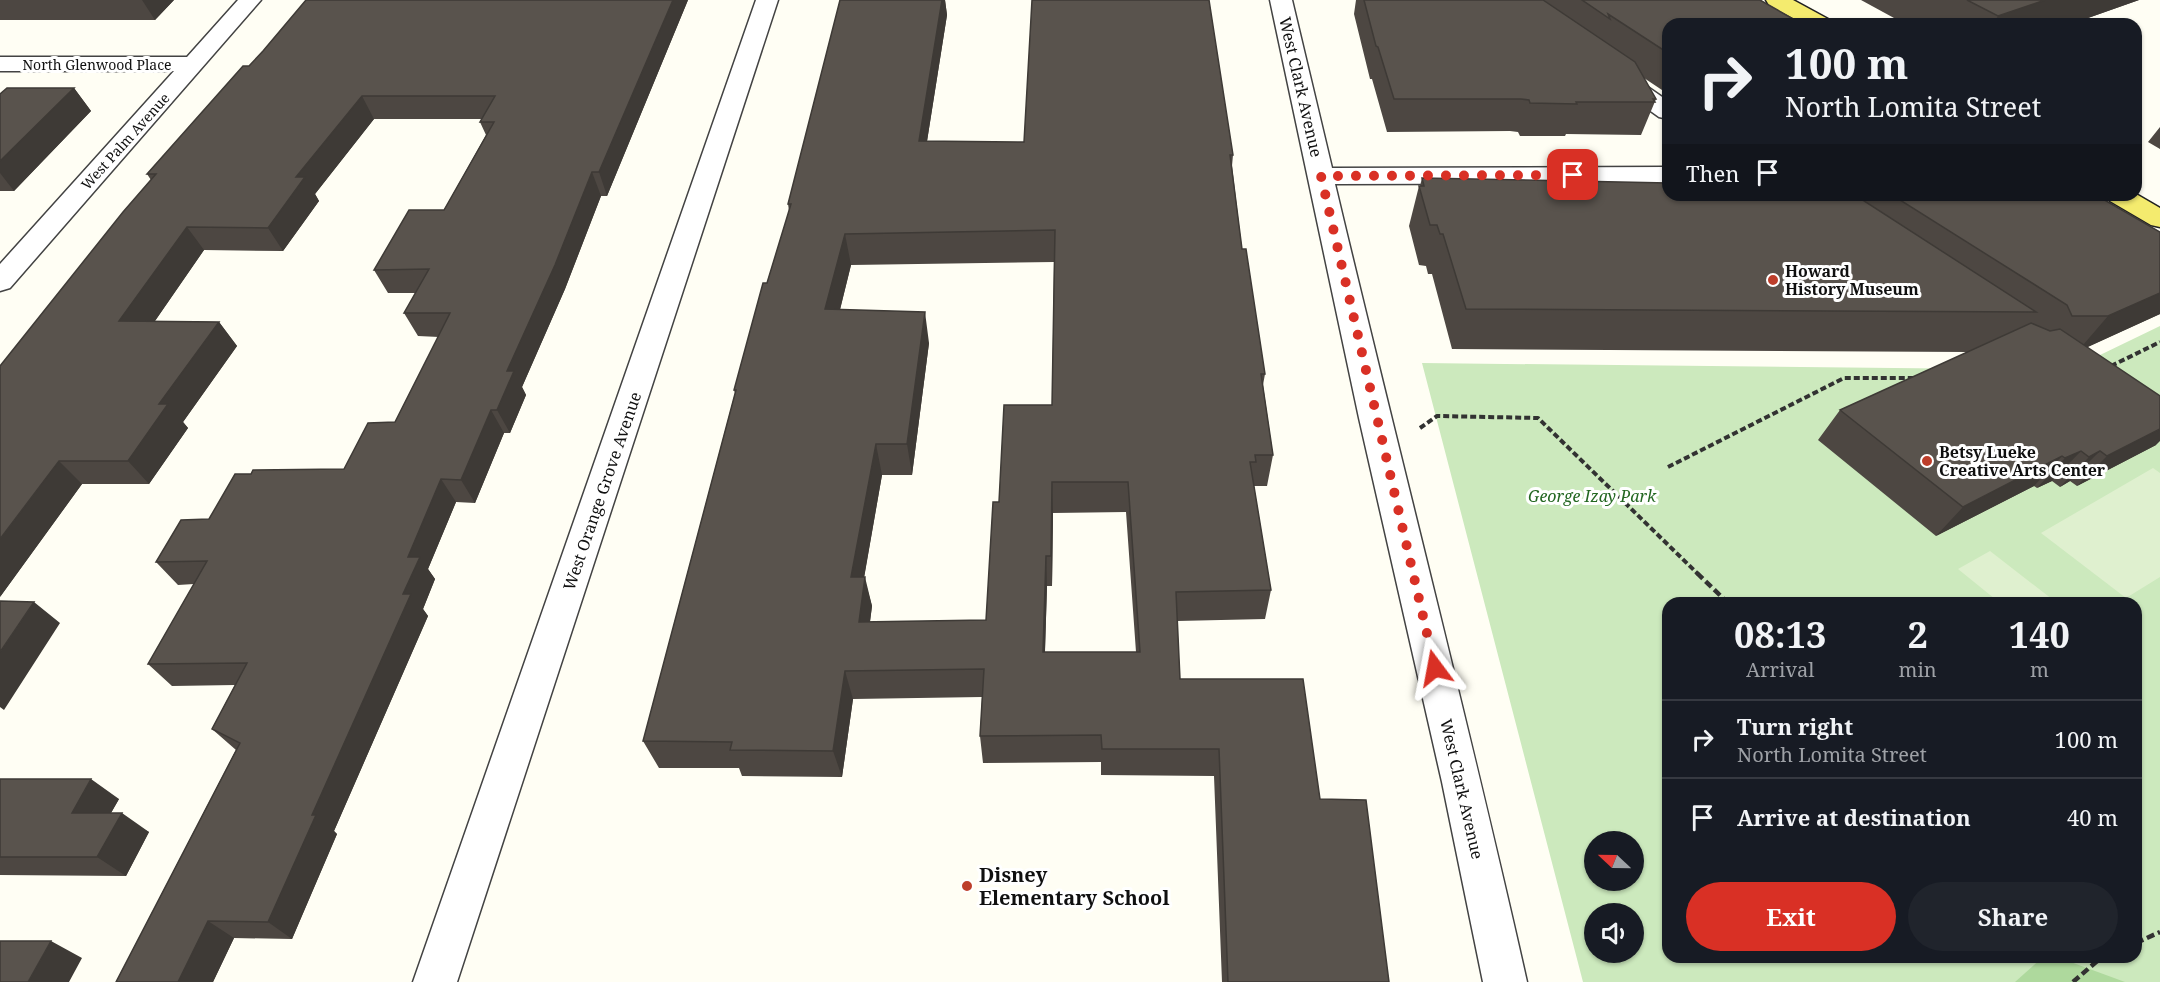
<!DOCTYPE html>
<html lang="en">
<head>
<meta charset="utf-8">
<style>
  :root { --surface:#171b24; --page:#20242c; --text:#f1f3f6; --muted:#9ea1a6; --line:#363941; --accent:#d93025 }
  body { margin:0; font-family:"Noto Serif",serif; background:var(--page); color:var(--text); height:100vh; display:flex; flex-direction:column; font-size:22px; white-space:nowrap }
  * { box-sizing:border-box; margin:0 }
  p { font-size:20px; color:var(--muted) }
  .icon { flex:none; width:33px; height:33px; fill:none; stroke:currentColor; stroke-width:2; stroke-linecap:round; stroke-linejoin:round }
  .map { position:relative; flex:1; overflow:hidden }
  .side { position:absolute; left:1662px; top:597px; width:480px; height:366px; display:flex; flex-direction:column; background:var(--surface); border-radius:18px; box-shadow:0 2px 4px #0004 }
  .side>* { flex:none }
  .guide { position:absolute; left:1662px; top:18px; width:480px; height:183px; border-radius:18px; box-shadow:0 2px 4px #0004; background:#171b24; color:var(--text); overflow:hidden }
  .needle { width:39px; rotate:292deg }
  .buttons { position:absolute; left:1584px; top:831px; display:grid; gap:12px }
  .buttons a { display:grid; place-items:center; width:60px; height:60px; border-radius:50%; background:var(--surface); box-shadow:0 2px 4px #0004; font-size:30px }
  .pin { position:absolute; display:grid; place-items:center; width:51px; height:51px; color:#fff; margin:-26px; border-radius:12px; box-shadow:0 3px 9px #0006 }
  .me { position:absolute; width:66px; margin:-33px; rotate:347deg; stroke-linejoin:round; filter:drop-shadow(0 0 4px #0008) }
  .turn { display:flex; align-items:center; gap:21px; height:126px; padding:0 24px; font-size:27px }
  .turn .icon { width:78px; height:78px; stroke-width:2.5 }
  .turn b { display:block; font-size:42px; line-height:51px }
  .then { display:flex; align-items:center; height:57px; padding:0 24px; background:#0003; gap:12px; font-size:22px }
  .eta { display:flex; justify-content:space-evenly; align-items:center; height:102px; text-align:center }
  .eta b { font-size:36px; font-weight:700; line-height:42px }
  .primary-button { display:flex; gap:12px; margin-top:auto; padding:12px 24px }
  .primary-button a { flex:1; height:69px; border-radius:36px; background:var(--accent); color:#fff; font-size:24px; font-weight:700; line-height:69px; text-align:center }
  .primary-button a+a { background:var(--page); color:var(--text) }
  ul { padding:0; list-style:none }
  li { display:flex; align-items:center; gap:18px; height:78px; padding:0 24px; border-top:2px solid var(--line) }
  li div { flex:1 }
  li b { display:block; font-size:22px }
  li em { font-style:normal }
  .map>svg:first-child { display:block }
  .green { fill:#cce9bd; fill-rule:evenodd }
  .forest { fill:#aed99d }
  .pitch { fill:#dff0cf }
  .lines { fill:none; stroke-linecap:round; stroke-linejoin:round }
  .minor-casing { stroke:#434343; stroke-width:3 }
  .major-casing { stroke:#212121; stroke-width:3 }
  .path-far1 { stroke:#323232; stroke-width:4; stroke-dasharray:6 3; stroke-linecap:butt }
  .path { stroke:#323232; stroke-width:4.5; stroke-dasharray:8 4; stroke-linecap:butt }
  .minor { fill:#fff; fill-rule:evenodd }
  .major { fill:#f4eb6e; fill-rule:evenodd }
  .wall { fill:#4d4742; fill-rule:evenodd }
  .shaded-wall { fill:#3e3a36 }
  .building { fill:#59534d; stroke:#3e3a36; stroke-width:1.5; fill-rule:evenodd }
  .route { stroke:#d93025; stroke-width:10; stroke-dasharray:0 18 }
  .poi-dot { fill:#bd3e2b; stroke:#fff; stroke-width:2 }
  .labels { text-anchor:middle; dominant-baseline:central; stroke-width:6; stroke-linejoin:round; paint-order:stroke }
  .far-street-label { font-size:14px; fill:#101010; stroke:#fff }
  .street-label { font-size:16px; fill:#101010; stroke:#fff }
  .poi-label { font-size:16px; font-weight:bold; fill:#101010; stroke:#fff; text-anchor:start }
  .park-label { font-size:16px; font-style:italic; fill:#236721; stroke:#fff }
  .near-poi-label { font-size:20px; font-weight:bold; fill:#101010; stroke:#fff; text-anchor:start }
</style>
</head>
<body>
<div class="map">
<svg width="2160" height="982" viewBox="0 0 2160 982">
  <rect width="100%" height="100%" fill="#fffef4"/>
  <path class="green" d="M2160,326V982H1583L1422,363L2069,370ZM1668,603H2136V957H1668ZM1594,842H1634V880H1594ZM1594,914H1634V952H1594Z"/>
  <path class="forest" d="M2043,957H2057L2125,982H2015Z"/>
  <path class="pitch" d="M2153,468L2160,473V577L2126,598L2041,533Z
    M1990,551L2057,603H2000L1958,569Z"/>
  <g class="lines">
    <defs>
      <path id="minor" d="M238,0H261L10,288L0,291V264L174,71H0V57H187Z
        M756,0H778L457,982H413Z
        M1270,0H1292L1332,168L1668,167V183L1335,184C1398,450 1467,715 1527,982H1483L1442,782L1359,418Z
        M1618,70L1626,72L1668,101V119L1659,117L1610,82L1606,77L1610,72Z"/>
      <path id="major" d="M1766,0H1793L1828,19L1831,24H1804L1769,5Z
        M2136,194L2160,208V227L2151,225L2110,201L2106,195Z"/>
    </defs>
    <use href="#minor" class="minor-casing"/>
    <use href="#major" class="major-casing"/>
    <path class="path-far1" d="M2111,366L2160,342
      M1420,428L1437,416L1538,418L1698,574
      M1668,467L1844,378H1913"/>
    <path class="path" d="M1697,573L1728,603
      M2136,943L2160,932
      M2092,957L2096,962
      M2073,982L2096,962L2106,957"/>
    <use href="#minor" class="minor"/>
    <use href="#major" class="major"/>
  </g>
  <path class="wall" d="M0,0H174L155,20H0Z
    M688,0L607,196H601L565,289L522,387L526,395L510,433H504L475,503L456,502L428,569L435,579L423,609L428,616L334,831L337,834L292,939L234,938L213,982H116L236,750L212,729L235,685L172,686L148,664L194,584L178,585L156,562L209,519L344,469L395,422L439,337L418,336L404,313L416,293H388L374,270L444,210L486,135L480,122L482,119H374L315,194L319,201L283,251L204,250L155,321L219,322L237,346L183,422L188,428L149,484H82L0,597L151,180L147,174L249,66Z
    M840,0H945L947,15L927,141L1233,155L1232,166L1242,249L1265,374L1263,385L1273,455L1267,486H1254L1271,590L1265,619L1177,621L1180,679L1320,799L1389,982H1222L1214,776L1101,775V762L983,763L980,736L982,697L853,699L842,777L742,776L739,768H659L643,741L735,393L734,390L789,211L788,204ZM1054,262L1052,405L999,502L986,620L870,622L872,606L864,577L882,475H912L929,343L840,310L851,265ZM1126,512L1136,652H1045L1047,586H1052L1053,513Z
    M1356,0H1760L1668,24V94L1644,78L1656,99L1641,135L1566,134L1565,136H1520L1518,132L1510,131L1387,132L1372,79H1370L1354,14Z
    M1861,0H2139L2071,24H1905Z
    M74,88L91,111L14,191H0V94Z
    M2160,127V149L2148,142Z
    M1422,178L1668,195H2096L2160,232V314L2087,347L2156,445L2077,486L2070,481L2060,487L2052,481L2037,488L2034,486L1936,536L1818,440L1840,410L1968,352L1452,349L1432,274H1428L1426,266L1419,265L1409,226L1419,186H1420Z
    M0,779L119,799L111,813L149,832L126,876L0,875Z"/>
  <path class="shaded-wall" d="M142,0H174L155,20Z
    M673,0H688L607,196L599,172Z
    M942,0H945L947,15L922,173L919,141Z
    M2045,0H2139L2071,24H1993L1998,16Z
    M74,88L91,111L14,191L0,173V161Z
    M362,96L374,119L315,194L319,201L283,251L268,228L296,177Z
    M592,172L601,196L565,289L522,387L526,395L510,433L497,410L507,371Z
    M187,227L204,250L139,344L119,321Z
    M845,234L851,265L832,341L825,309Z
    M2160,293V314L2077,352L2108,316Z
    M925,312L929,343L912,475L907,444Z
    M219,322L237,346L183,422L188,428L149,484L128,461L159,404Z
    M491,410L504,433L475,503L461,480Z
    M2160,429V441L2156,445L2077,486L2107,456Z
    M876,444L882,475L859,607L851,577Z
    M2081,451L2052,481L2037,488L2065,458Z
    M2100,451L2070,481L2060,487L2089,457Z
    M2062,456L2034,486L1936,536L1963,507Z
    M59,461L82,484L0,597V539Z
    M441,479L456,502L428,569L435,579L423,609L428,616L334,831L337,834L292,939L268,922L403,594L408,557Z
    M1052,482L1053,513L1052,586L1051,556Z
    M1046,556L1047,586L1044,680L1043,652Z
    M865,577L872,606L866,651L859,622Z
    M34,602L60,623L4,710L0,707V652Z
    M845,671L853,699L842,777L833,751Z
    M91,779L119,799L100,832L72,813Z
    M122,813L149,832L126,876L97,857Z
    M208,921L234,938L213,982H178Z
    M51,941L82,958L69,982H28Z"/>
  <path class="building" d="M306,0H673L599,172H592L555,265L507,371H514L497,410H491L461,480L441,479L408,557H420L403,594H411L312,815H316L268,922L208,921L178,982H116L240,743L212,729L247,663L148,664L207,561L156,562L181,520L209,519L235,474H251L253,470L344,469L368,423L395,422L450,313H404L429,269L374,270L409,210H444L494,122H480L495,96H362L296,177H305L268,228L187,227L119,321L219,322L159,404H168L128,461H59L0,539V366L123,212L156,174H147L243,66H249L263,51Z
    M840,0H942L919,141L1024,142L1032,0H1209L1233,155H1230L1242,249H1246L1265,374H1261L1273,455H1255L1256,462H1250L1271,590L1176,592L1180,679H1303L1320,799L1366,800L1389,982H1228L1219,749H1102L1101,735L980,736L984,669L845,671L833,751L730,750L732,742L643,741L736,390H734L747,342L763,283H767L791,204H788ZM1055,230L1052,405H1004L999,502H993L986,620L859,622L865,577H851L876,444H907L925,312L825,309L845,234ZM1052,482H1128L1140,652H1043L1046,556H1051Z
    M1364,0H1543L1635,62L1656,99H1653L1655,102H1576L1577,104L1530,103L1529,100L1521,99H1394L1378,47L1376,46Z
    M1582,0H1760L1802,24H1668V53L1608,14L1610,19Z
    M1967,0H2045L1998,16Z
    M7,88H74L0,161V94Z
    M1422,178L1668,183V195H1855L2036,312L1466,309L1443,234H1440L1437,225H1430L1419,186H1424Z
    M1892,195H2096L2160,232V293L2108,316H2072L2067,305Z
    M2031,323L2050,331L2060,329L2160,396V429L2107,456L2100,451L2089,457L2081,451L2065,458L2062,456L1963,507L1840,410Z
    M0,601L34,602L0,652Z
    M0,779H91L72,813H122L97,857H0Z
    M0,941H51L28,982H0Z"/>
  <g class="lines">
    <path class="route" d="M1435,668L1321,176L1573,175"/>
  </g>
  <g class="poi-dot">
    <circle cx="1773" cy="280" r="6"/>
    <circle cx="1927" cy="461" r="6"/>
    <circle cx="967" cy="886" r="6"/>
  </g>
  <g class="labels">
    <g class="far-street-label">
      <text x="97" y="64">North Glenwood Place</text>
      <text transform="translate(125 141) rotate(-48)">West Palm Avenue</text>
    </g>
    <g class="street-label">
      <text transform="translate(1301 87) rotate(77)">West Clark Avenue</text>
      <text transform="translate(602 491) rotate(-71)">West Orange Grove Avenue</text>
      <text transform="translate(1462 789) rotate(77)">West Clark Avenue</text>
    </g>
    <g class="poi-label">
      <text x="1785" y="271">Howard<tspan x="1785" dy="18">History Museum</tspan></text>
      <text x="1939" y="452">Betsy Lueke<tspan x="1939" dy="18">Creative Arts Center</tspan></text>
    </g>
    <g class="park-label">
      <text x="1592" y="496">George Izay Park</text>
    </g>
    <g class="near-poi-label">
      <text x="979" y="874">Disney<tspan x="979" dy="23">Elementary School</tspan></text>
    </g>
  </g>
</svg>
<div class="buttons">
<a><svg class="needle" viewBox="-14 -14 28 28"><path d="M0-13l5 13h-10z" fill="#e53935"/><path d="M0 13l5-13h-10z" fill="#9ea1a6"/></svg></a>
<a><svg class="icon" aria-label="sound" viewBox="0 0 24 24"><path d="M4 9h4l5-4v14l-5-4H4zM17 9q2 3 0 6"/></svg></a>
</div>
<div class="pin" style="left:1573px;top:175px;background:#d93025"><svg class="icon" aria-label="arrive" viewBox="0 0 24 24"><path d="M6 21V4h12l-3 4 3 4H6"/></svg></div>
<svg class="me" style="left:1435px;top:668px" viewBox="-20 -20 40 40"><path d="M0-17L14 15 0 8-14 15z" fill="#d93025" stroke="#fff" stroke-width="4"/></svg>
<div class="guide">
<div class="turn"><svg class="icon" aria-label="right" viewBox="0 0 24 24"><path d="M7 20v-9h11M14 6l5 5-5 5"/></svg><div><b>100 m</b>North Lomita Street</div></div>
<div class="then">Then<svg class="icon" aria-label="arrive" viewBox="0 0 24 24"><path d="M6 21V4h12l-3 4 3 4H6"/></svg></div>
</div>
<section class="side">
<div class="eta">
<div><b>08:13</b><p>Arrival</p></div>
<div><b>2</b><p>min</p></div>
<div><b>140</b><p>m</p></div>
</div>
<ul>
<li><svg class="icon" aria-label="right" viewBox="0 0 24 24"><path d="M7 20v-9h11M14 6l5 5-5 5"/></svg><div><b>Turn right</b><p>North Lomita Street</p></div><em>100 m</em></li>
<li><svg class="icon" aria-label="arrive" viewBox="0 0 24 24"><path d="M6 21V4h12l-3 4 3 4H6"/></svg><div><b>Arrive at destination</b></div><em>40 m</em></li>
</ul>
<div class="primary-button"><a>Exit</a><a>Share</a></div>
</section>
</div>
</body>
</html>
